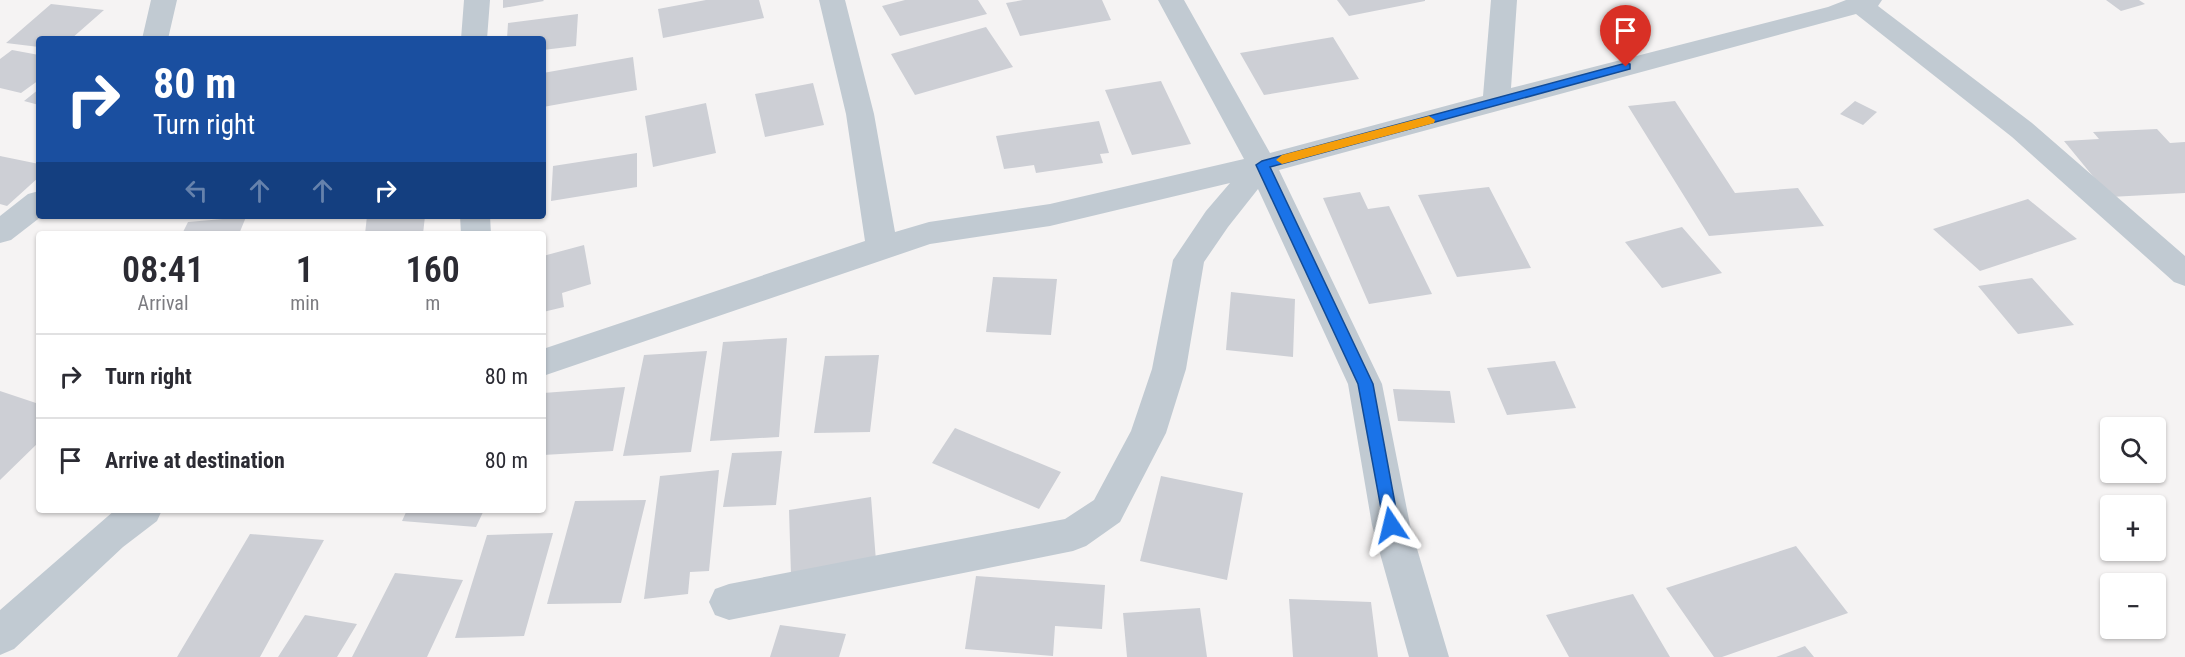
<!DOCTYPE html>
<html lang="en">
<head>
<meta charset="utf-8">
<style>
  :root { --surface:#fff; --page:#f2f2f3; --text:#2b2b33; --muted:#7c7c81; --line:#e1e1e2 }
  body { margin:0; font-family:"Roboto Condensed",sans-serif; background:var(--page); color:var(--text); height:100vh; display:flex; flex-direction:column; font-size:22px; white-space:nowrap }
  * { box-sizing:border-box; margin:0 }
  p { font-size:20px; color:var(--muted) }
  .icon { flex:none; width:33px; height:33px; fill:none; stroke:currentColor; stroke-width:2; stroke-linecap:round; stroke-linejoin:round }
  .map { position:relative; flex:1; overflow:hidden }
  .details { position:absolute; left:36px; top:231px; width:510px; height:282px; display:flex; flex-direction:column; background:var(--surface); border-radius:6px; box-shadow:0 2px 4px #0004 }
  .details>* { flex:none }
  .banner { position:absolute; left:36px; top:36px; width:510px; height:183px; border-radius:6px; box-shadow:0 2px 4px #0004; background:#1a4fa0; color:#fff; overflow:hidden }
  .controls { position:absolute; left:2100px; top:417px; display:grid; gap:12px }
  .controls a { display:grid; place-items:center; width:66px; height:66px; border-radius:6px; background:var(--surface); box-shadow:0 2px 4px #0004; font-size:30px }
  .pin { position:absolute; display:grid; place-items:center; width:51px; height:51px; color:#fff; margin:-62px -26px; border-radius:50% 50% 50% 0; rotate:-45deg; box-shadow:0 0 6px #0007 }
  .pin .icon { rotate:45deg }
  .me { position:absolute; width:66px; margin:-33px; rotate:350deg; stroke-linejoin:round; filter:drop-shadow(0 0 4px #0008) }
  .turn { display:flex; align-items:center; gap:21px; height:126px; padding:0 18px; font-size:27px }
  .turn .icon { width:78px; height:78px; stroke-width:2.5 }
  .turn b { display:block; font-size:42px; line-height:51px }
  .lanes { display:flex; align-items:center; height:57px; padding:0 18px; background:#0003; justify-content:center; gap:30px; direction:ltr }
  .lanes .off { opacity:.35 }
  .eta { display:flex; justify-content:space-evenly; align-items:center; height:102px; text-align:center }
  .eta b { font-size:36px; font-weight:600; line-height:42px }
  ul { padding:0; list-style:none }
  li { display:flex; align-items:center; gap:18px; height:84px; padding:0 18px; border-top:2px solid var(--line) }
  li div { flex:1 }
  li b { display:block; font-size:22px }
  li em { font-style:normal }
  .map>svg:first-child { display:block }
  .building { fill:#cdcfd5 }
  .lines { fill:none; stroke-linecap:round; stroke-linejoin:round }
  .minor { fill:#c1cad2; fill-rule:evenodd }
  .route { fill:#1a73e8; stroke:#114b97; stroke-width:1.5 }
  .slow { fill:#f59e0b }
</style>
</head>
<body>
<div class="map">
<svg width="2185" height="657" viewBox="0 0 2185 657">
  <rect width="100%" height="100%" fill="#f5f3f3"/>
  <path class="building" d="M503,0H543L544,1L503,8Z
    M706,0H759L764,18L663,38L658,9Z
    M905,0H978L987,14L900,36L882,6Z
    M1023,0H1102L1111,20L1020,36L1006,3Z
    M1337,0H1425V1L1349,16Z
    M2106,0H2139L2145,4L2121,11Z
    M51,4L104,10L71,39H39V47L6,43Z
    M578,14L576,46L543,50V39H507L508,23Z
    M986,27L1013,67L915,95L891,54Z
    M1333,37L1359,79L1264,95L1240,53Z
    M12,50L39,55V80L21,93L0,88V59Z
    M633,57L637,90L543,107V73Z
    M1161,81L1191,144L1132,155L1105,90Z
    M813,83L824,125L765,137L755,94Z
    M39,89V105L24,101Z
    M1675,101L1735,193L1798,188L1824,226L1709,236L1628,106Z
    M1855,101L1877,112L1863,125L1840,114Z
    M706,103L716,153L653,167L645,116Z
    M1099,121L1109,153L1100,154L1103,163L1036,173L1034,165L1004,169L996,136Z
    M2157,129L2170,143L2185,142V193L2110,197L2064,141L2099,139L2093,132Z
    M637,153V187L551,201L553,166Z
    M0,156L39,164V177L7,206L0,204Z
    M1489,187L1531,268L1457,277L1418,195Z
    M1360,192L1368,209L1389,206L1432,294L1369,304L1323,198Z
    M2028,199L2077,239L1980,271L1933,229Z
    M367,216H425L423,234H365Z
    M246,217L239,234H182L188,222Z
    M1682,227L1722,273L1662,288L1625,242Z
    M584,245L591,284L562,293L564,307L543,312V256Z
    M993,277L1057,279L1051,335L986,332Z
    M2032,278L2074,325L2018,334L1978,286Z
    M1231,292L1295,299L1293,357L1226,350Z
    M787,338L779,437L710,441L723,342Z
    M707,351L691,452L623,456L644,355Z
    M879,355L870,432L814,433L825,356Z
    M1555,361L1576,408L1507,415L1487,368Z
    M625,387L613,451L543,455V393Z
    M1393,389L1450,391L1455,423L1398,421Z
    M0,391L39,404V442L0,480Z
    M955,428L1061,472L1039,509L932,463Z
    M782,451L776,505L723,507L732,453Z
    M719,470L709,571L690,572L688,594L644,599L660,476Z
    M1161,476L1243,493L1227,580L1140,561Z
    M871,497L876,561L791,575L789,510Z
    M646,500L621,603L547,604L575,501Z
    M407,510H484L476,527L402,521Z
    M553,533L524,636L455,638L487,535Z
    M250,534L324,540L260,657H177Z
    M1796,546L1848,613L1722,657H1714L1666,588Z
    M395,573L463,580L427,657H352Z
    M976,576L1105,585L1102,629L1055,626L1053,656L965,649Z
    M1633,594L1670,657H1569L1546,615Z
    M1289,599L1371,602L1378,657H1293Z
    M1200,608L1207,657H1127L1123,613Z
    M305,615L357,624L337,657H278Z
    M780,625L846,634L839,657H770Z
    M1805,646L1814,657H1776Z"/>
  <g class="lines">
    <path class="minor" d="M151,0H177L168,39H142Z
      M464,0H490L487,39H461Z
      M819,0H845L874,114L895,232L929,222L1050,204L1244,159L1158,0H1184L1270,153L1483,96L1491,0H1517L1511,88L1828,7L1846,0H1882L1878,6L2032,123L2185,256V286L2174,282L2012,137L1856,14L1279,170L1382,384L1410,525L1449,657H1409L1372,525L1348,384L1258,189L1228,227L1204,262L1186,369L1166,433L1120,522L1086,546L1073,551L729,620L715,615L709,602L715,589L729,584L1065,519L1094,500L1131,431L1152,369L1173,260L1206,211L1230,183L1050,226L930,244L543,376V349L865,241L846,114Z
      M39,191V216H42L11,240L0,243V216L28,194Z
      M460,216H490L491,234H461Z
      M115,510H162L157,521L123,547L14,649L0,655V610Z"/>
  </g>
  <path class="route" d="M1626,63L1630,64V69L1270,167L1373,384L1399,525L1396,530H1385L1358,384L1256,165L1262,161Z"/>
  <path class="slow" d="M1429,116L1435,120L1434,123L1282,164L1276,160L1282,155Z"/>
</svg>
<div class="controls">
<a><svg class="icon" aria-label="search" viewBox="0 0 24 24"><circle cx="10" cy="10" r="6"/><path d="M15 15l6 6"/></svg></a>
<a>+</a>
<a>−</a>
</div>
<div class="pin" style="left:1626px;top:67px;background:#d93025"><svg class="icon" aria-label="arrive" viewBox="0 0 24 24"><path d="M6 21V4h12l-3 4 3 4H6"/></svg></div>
<svg class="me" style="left:1391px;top:525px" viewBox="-20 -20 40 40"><path d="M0-17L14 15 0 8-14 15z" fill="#1a73e8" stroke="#fff" stroke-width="4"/></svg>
<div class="banner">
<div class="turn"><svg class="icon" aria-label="right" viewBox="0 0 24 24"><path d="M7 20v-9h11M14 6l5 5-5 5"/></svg><div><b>80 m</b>Turn right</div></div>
<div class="lanes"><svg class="icon off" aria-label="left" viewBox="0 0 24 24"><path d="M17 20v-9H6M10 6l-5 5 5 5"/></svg><svg class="icon off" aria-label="ahead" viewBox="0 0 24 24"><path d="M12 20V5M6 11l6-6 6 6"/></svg><svg class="icon off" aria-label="ahead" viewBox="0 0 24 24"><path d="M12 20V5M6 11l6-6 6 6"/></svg><svg class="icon" aria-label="right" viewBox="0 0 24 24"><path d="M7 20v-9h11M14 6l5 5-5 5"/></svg></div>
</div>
<section class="details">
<div class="eta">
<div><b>08:41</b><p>Arrival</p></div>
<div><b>1</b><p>min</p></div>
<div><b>160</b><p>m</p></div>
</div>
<ul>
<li><svg class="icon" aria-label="right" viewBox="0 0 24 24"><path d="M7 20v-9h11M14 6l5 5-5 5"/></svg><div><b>Turn right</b></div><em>80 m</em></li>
<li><svg class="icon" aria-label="arrive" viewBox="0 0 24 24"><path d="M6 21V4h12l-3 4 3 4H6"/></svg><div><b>Arrive at destination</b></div><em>80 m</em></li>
</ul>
</section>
</div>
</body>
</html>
